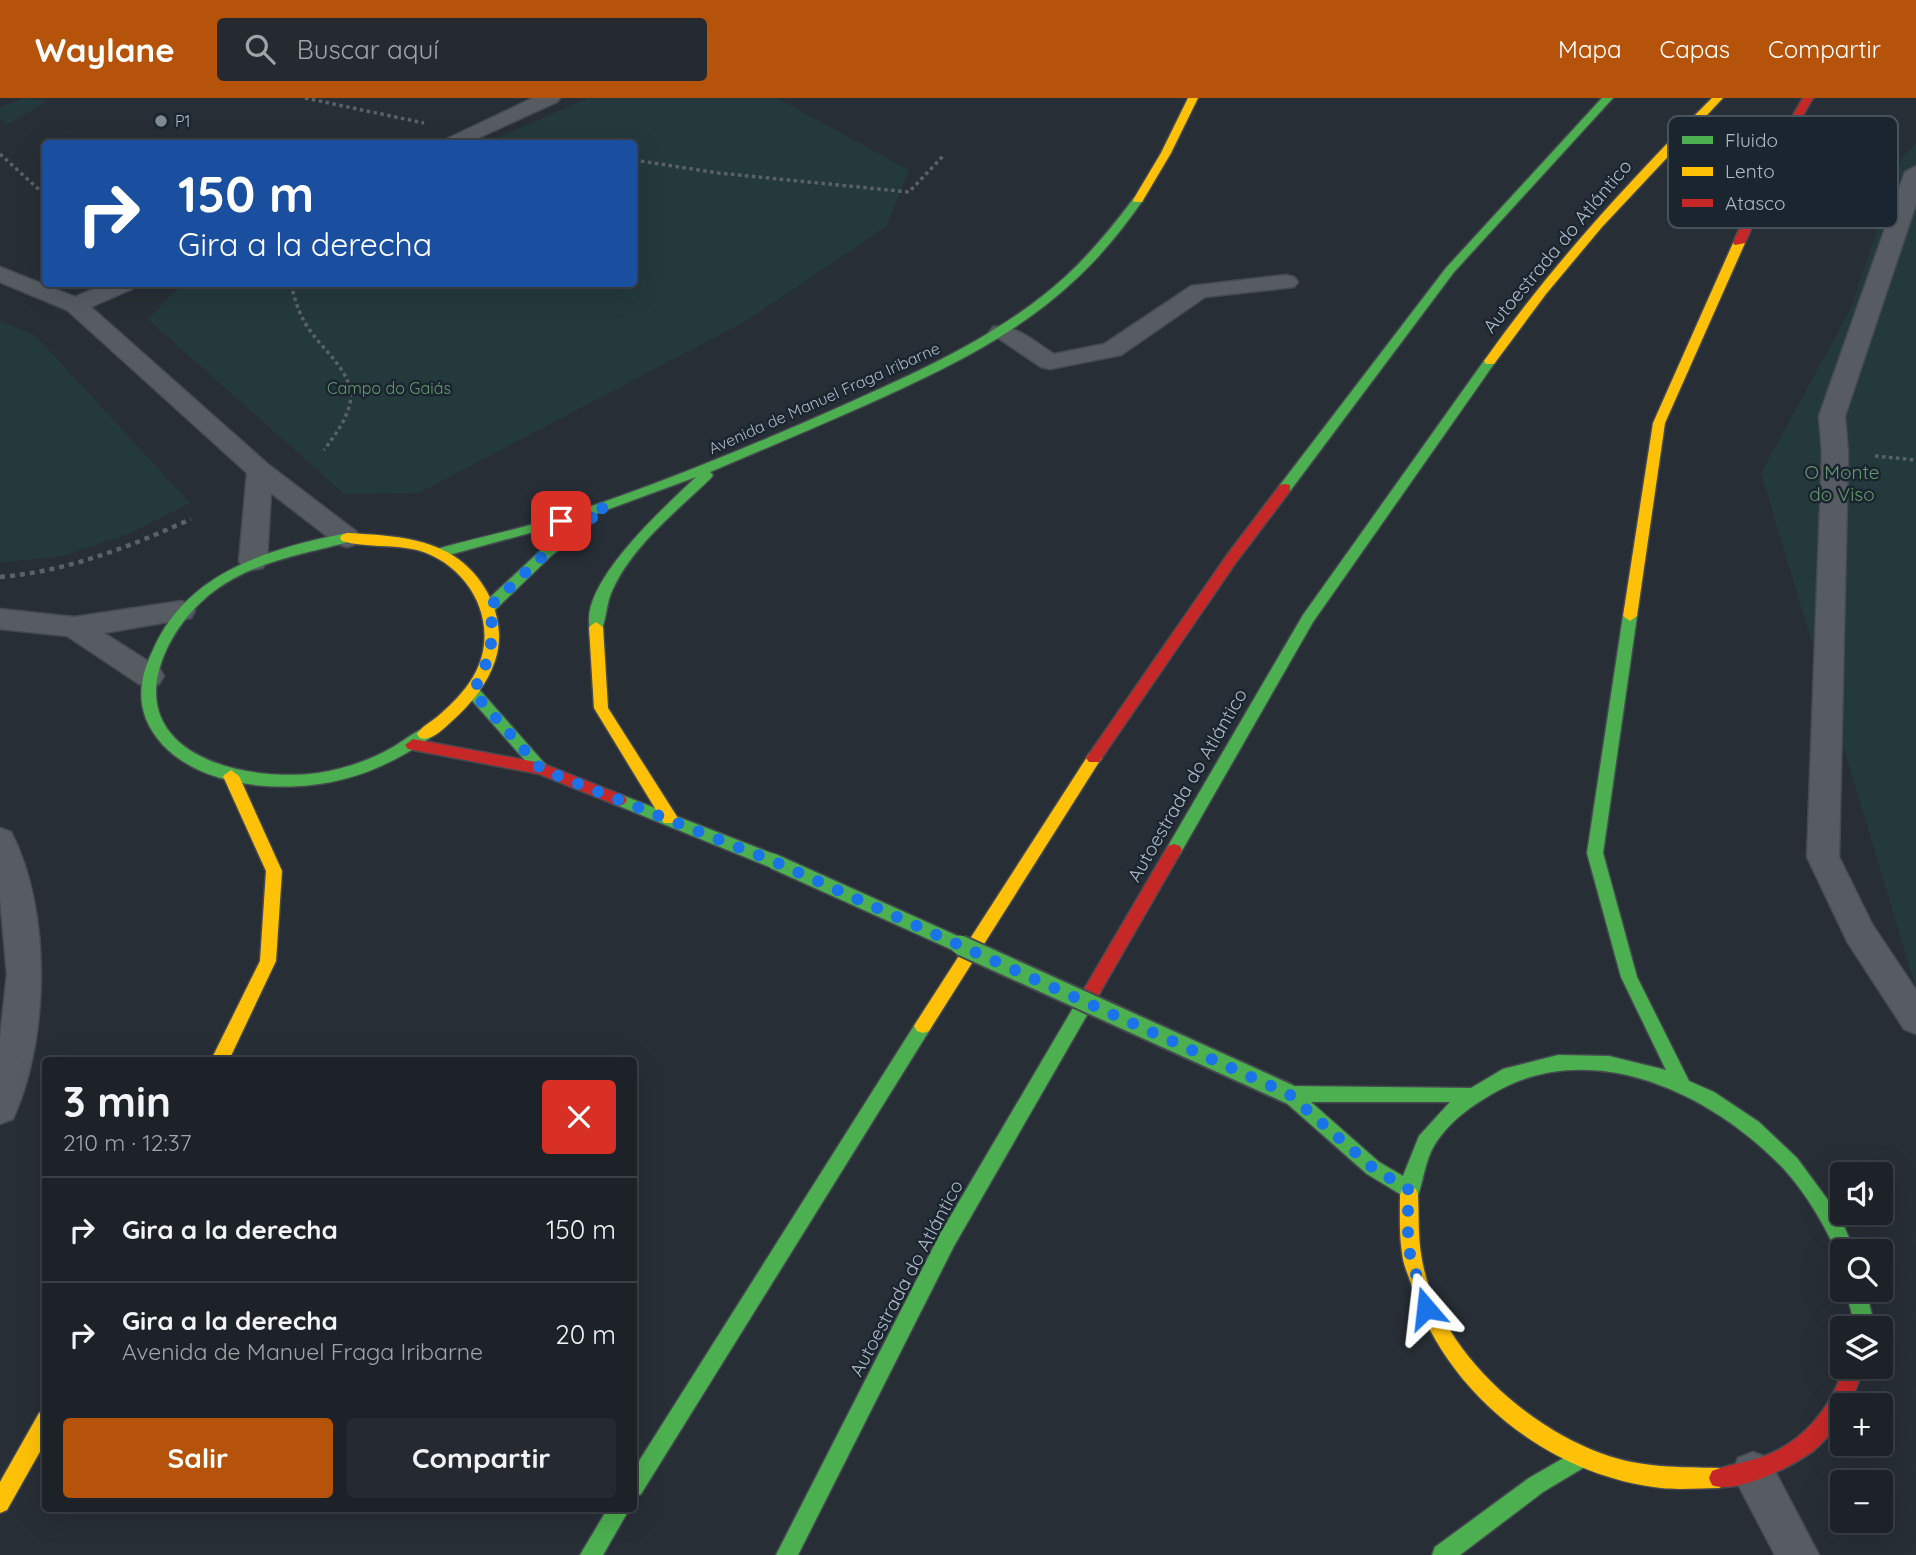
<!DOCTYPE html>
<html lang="es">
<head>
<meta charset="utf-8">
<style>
  :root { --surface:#1d2228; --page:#252a30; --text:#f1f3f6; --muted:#a0a4a8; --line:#3b3f45; --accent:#b45309 }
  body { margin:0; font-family:Quicksand,sans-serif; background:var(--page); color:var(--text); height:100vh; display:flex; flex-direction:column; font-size:26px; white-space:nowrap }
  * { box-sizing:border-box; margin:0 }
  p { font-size:23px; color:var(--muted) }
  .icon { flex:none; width:38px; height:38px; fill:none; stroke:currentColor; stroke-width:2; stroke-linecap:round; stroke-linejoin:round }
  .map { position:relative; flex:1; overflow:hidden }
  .details { position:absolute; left:42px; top:959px; width:595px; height:455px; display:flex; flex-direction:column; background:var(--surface); border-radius:7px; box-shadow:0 7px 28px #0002,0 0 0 2px var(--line) }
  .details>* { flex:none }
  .top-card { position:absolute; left:42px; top:42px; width:595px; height:147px; border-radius:7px; box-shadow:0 7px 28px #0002,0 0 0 2px var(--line); background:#1a4fa0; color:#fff; overflow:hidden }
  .controls { position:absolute; left:1830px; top:1064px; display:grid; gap:14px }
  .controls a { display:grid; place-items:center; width:63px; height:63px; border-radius:7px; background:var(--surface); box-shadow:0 7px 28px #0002,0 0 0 2px var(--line); font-size:35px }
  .pin { position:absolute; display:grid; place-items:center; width:60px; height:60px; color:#fff; margin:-30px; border-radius:14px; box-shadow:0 4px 10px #0006 }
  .me { position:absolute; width:77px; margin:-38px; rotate:343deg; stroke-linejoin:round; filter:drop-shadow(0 0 5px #0008) }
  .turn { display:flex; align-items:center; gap:24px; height:147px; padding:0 21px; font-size:32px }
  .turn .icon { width:91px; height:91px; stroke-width:2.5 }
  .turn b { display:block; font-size:49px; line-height:60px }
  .round { display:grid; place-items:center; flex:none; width:74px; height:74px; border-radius:7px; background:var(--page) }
  .summary { display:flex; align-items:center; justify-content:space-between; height:119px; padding:0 21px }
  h1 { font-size:42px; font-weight:800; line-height:52px }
  .primary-button { display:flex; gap:14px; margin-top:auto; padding:14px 21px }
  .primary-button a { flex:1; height:80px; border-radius:7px; background:var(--accent); color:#fff; font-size:28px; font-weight:800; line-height:80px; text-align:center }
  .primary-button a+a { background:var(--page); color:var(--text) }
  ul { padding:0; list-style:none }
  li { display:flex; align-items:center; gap:21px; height:105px; padding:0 21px; border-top:2px solid var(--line) }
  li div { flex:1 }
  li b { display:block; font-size:26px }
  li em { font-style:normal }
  header { display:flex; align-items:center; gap:42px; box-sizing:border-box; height:98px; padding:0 35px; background:var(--accent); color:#fff }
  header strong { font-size:33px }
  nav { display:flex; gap:38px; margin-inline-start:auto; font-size:24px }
  .search { width:490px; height:63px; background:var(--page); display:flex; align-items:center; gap:18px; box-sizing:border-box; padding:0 24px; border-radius:7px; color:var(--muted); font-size:26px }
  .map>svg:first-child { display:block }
  .green { fill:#24393b }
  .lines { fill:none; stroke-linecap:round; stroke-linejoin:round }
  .lane-casing { stroke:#454a50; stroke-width:3 }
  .fast-casing { stroke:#454a50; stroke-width:3 }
  .slow-casing { stroke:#454a50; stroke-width:3 }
  .jam-casing { stroke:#454a50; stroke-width:3 }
  .path-far1 { stroke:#5a6167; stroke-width:3.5; stroke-dasharray:3.5 3.5; stroke-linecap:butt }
  .path { stroke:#5a6167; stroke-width:4.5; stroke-dasharray:5 5; stroke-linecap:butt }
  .lane { fill:#575c63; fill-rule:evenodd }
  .fast { fill:#4caf50; fill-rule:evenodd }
  .slow { fill:#ffc107; fill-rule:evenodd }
  .jam { fill:#c62828; fill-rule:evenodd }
  .fast-bridge-far1-casing { stroke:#454a50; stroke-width:18; stroke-linecap:butt }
  .fast-bridge-casing { stroke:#454a50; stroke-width:23; stroke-linecap:butt }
  .fast-bridge-far1 { stroke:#4caf50; stroke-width:15 }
  .fast-bridge { stroke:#4caf50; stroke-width:19 }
  .route { stroke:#1a73e8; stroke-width:12; stroke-dasharray:0 21.6 }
  .poi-dot { fill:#808a94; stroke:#1a2530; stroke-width:2.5 }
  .labels { text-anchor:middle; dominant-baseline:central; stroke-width:5; stroke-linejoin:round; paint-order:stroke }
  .far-poi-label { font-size:16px; fill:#b0bbc7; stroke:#1a2530; text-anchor:start }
  .far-park-label { font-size:16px; fill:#66996d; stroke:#1a2530 }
  .far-street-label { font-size:16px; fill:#b0bbc7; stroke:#1a2530 }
  .street-label { font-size:19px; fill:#b0bbc7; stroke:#1a2530 }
  .park-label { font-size:19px; fill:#66996d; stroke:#1a2530 }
  .key { fill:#1a2530; stroke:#47525d; stroke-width:2 }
  .key-label { font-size:19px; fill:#b0bbc7 }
</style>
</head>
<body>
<header>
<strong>Waylane</strong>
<div class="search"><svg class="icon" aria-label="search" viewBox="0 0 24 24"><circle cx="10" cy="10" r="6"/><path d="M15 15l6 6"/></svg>Buscar aquí</div>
<nav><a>Mapa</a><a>Capas</a><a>Compartir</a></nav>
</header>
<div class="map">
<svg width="1916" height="1457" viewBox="0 0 1916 1457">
  <rect width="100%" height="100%" fill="#272e35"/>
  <path class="green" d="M24,0L47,3L7,27L0,21V9Z
    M589,0H777L909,72L886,129L748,222L419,395L344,396L148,221L182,186H634V46L485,45Z
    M1916,44V890L1761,375L1851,210L1901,61Z
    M0,223L35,237L190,405L129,436L58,459L0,464Z"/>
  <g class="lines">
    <defs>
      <path id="lane" d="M533,0H560L557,4L465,46H436Z
        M1916,68V106L1845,318L1848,355L1839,759L1872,826L1916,892V936L1904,931L1848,845L1807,759L1822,355L1819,318L1905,74Z
        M0,169L75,199L105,186H135L132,191L91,209L269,367L357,434L361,440L357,446L347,449L337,446L271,395L267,463L263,470L253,472L243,470L239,463L247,375L67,212L0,184Z
        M1286,177L1294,179L1298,184L1294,189L1205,199L1121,257L1050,271L1041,269L989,234L993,229C1013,224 1036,245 1054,256L1104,246L1191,188Z
        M181,503L191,506L195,513L191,520L104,535L159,570L164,578L159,586L149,589L139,586L67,538L0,531V511L74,519Z
        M0,730L11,734C52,813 49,942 13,1021L0,1026V940L7,876L0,800Z
        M1753,1354L1768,1360L1819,1457H1775L1732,1375L1738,1360Z"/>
      <path id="fast" d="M1602,0H1613L1454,174L1290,393H1280V387L1446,170Z
        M1138,99L1143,102C1123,131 1101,158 1075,182C1016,238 939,274 866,307C814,330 762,352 710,374L713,377L711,380C677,413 633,447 613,491C606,504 607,520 601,533H591C574,489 668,406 696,379L582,421H591L593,424L551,458L495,512H485L483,508L485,504L541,452L581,421L438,460L431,455L433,452C479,439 526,430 571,415C665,384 756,346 846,306C923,272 1002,236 1065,179C1091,155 1113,128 1134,100Z
        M1490,259L1496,263L1313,524L1180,756H1168L1166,752L1168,748L1303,517L1486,260Z
        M347,435L352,437L354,440L352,443C302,457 251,463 209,497C190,513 175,532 165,555C122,656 244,685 318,675C345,671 370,662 393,649C403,643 414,634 425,630L430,632L433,636L430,640C404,658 376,673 344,681C282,698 175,690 146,621C137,598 142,575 152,554C186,474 268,451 347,435Z
        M1630,513L1637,518L1603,755L1637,879L1689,983L1714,994L1759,1024L1797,1060L1839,1117L1855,1153H1843V1161L1839,1159C1825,1128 1807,1096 1783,1070C1711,995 1591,937 1492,996C1472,1008 1454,1020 1440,1039C1424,1059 1425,1081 1416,1103L1409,1106L1402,1103L1400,1096L1367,1076L1283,1002L1280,996L1283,990L1289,988L1471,990L1503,971L1558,957L1609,958L1666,972L1621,879L1587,755L1623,518ZM1311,1004H1450L1419,1038L1403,1078L1379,1064Z
        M473,589L478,590L546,667L549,671L546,675H536L468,598L466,594Z
        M619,696L779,758L781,763L779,768H767L614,706L611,702L614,698Z
        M1092,886L1098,888L1101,893L1098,898L954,1148L798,1457H776L940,1136L1086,888Z
        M923,921L929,923L932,928L929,933L641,1396L634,1399V1371L917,923Z
        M1846,1192H1866L1872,1217L1870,1230H1850L1852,1217Z
        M1581,1350L1588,1353L1591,1360L1588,1367L1543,1394L1460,1457H1432L1435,1449L1529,1380Z
        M608,1410H630L603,1457H580Z"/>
      <path id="slow" d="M1188,0H1198L1171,55L1142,104H1134L1133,102L1161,55Z
        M1712,0H1723L1602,129L1546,196L1494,266H1486L1484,263C1551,168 1630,82 1712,0Z
        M1739,142L1745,145L1665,325L1637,518L1630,523L1623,518L1653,325L1733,145Z
        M347,435C380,437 417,438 447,454C485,474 509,522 495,563C487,587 470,607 451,624C443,631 431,644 420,640L417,636C422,628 431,624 437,619C451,607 464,594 473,579C503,528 471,467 417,452C392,446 366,450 342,443L340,440L342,437Z
        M596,524L603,529L608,610L676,717L678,721L676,725H664L594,610L589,529Z
        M1094,654L1099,656L1102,660L1099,664L929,933L923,935L917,933L914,928L917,923L1089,656Z
        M231,672L239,678L282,773L276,863L229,962H211L260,863L266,773L223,678Z
        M1409,1088L1416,1091L1418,1097C1419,1116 1418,1137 1421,1156C1434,1246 1521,1326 1603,1356C1641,1370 1680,1369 1719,1370L1726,1373L1729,1380L1726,1387L1719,1390C1700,1390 1679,1392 1661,1390C1548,1377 1444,1294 1411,1186C1408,1176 1403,1166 1402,1155C1399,1136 1400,1116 1400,1097L1402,1091Z
        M46,1312V1343L7,1412L0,1415V1384L39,1315Z"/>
      <path id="jam" d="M1803,0H1813L1792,36L1745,145L1735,147L1733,145L1782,36Z
        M1285,386L1290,387V393L1237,463L1099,664H1089L1086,660L1089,656L1227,457L1280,387Z
        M413,641L541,665L624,698L627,702L624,706L619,708L539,676L408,651L405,647Z
        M1174,746L1180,748L1182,752L1098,898L1092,900L1086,898L1083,893L1086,888L1168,748Z
        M1844,1269H1864L1850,1307H1843V1320C1834,1332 1825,1343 1813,1353C1793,1368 1736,1397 1712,1387L1709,1380L1712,1373C1727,1367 1743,1365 1759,1360C1802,1346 1831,1311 1844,1269Z"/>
    </defs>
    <use href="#lane" class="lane-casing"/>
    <use href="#fast" class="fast-casing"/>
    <use href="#slow" class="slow-casing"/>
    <use href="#jam" class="jam-casing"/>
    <path class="path-far1" d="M305,0L424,25
      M0,56L46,98
      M634,62L718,75L909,94L944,57
      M291,186C295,202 299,217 309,231C323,253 356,276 350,305C346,323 335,337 324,352
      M1875,358L1916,362"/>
    <path class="path" d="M0,479C69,473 129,449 191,421"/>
    <use href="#lane" class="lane"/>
    <use href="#fast" class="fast"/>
    <use href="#slow" class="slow"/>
    <use href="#jam" class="jam"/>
    <defs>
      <path id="fast-bridge-far1" d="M773,763L964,849"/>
      <path id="fast-bridge" d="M960,847L1289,996"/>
    </defs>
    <use href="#fast-bridge-far1" class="fast-bridge-far1-casing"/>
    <use href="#fast-bridge" class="fast-bridge-casing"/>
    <use href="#fast-bridge-far1" class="fast-bridge-far1"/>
    <use href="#fast-bridge" class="fast-bridge"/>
  </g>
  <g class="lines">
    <path class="route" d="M561,423L606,409L546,455L490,508C495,545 490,561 473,594L541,671L773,763L1289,996L1373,1070L1408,1091V1149L1426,1210"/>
  </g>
  <circle class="poi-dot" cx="161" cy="23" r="7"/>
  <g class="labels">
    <g class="far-poi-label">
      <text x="175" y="23">P1</text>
    </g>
    <g class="far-park-label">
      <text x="389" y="290">Campo do Gaiás</text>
    </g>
    <g class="far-street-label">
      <text transform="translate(824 300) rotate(-24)">Avenida de Manuel Fraga Iribarne</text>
    </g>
    <g class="street-label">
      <text transform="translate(1557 148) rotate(-50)">Autoestrada do Atlántico</text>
      <text transform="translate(1187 687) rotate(-60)">Autoestrada do Atlántico</text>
      <text transform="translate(906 1180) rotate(-62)">Autoestrada do Atlántico</text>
    </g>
    <g class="park-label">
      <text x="1842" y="374">O Monte<tspan x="1842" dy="22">do Viso</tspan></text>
    </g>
  </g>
  <rect x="1668" y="18" width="230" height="112" rx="10" class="key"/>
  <rect x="1682" y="38" width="31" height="8" fill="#4caf50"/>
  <rect x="1682" y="69" width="31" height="9" fill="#ffc107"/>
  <rect x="1682" y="101" width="31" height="8" fill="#c62828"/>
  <g class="key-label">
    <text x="1725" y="49">Fluido</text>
    <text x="1725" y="80">Lento</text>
    <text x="1725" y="112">Atasco</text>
  </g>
</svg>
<div class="controls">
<a><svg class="icon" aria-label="sound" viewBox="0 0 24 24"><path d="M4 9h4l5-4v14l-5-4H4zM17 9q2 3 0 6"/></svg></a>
<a><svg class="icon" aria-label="search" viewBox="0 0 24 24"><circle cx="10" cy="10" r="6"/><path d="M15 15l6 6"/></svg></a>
<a><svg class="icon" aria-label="layers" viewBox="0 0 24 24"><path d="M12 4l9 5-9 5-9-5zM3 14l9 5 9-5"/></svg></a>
<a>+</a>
<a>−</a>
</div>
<div class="pin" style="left:561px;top:423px;background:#d93025"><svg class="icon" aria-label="arrive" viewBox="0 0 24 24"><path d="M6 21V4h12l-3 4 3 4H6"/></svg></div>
<svg class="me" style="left:1426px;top:1210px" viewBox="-20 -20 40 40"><path d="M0-17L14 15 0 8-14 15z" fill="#1a73e8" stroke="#fff" stroke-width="4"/></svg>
<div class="top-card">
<div class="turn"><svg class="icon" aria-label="right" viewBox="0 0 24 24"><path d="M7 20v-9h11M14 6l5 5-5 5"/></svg><div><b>150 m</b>Gira a la derecha</div></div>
</div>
<section class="details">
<div class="summary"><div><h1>3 min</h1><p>210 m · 12:37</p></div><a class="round" style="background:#d93025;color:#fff"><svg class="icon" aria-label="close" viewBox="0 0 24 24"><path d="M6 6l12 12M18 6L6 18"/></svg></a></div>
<ul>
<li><svg class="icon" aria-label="right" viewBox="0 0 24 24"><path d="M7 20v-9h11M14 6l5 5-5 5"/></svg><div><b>Gira a la derecha</b></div><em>150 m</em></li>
<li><svg class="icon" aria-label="right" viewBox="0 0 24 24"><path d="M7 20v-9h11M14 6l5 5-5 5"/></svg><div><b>Gira a la derecha</b><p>Avenida de Manuel Fraga Iribarne</p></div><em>20 m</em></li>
</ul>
<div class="primary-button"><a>Salir</a><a>Compartir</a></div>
</section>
</div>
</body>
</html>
